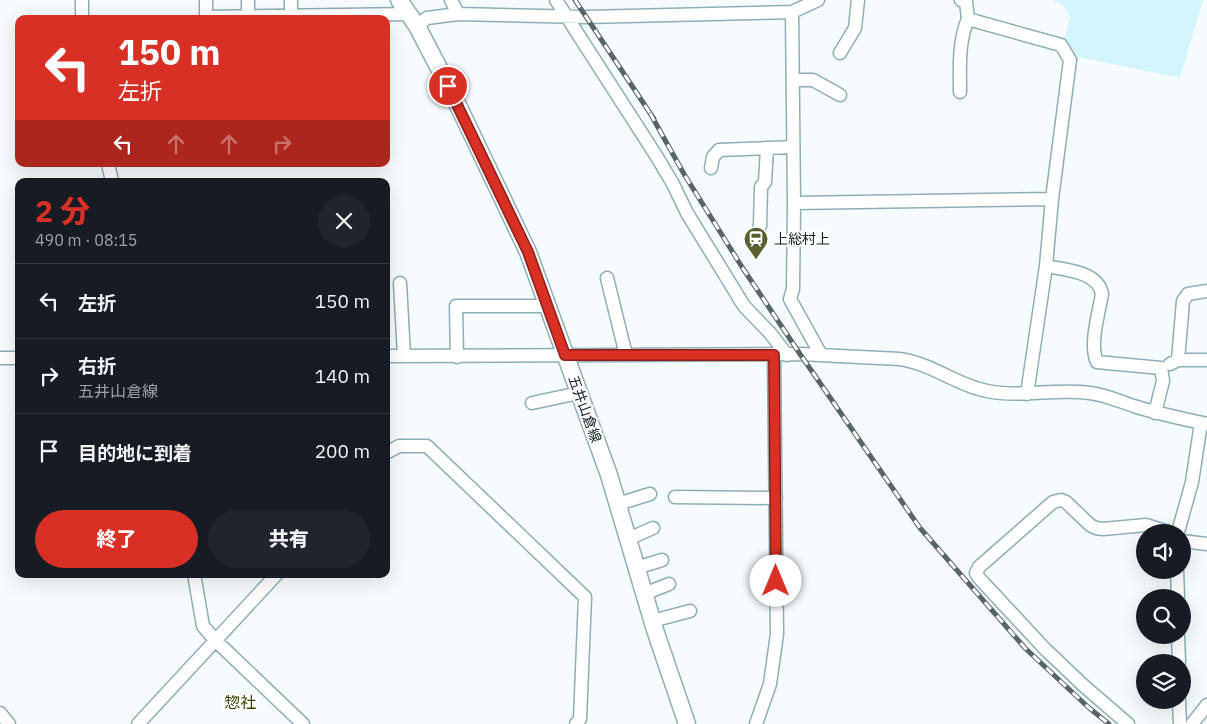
<!DOCTYPE html>
<html lang="ja">
<head>
<meta charset="utf-8">
<style>
  :root { --surface:#171b24; --page:#20242c; --text:#f1f3f6; --muted:#9ea1a6; --line:#363941; --accent:#d93025 }
  body { margin:0; font-family:"IBM Plex Sans","Noto Sans JP",sans-serif; background:var(--page); color:var(--text); height:100vh; display:flex; flex-direction:column; font-size:19px; white-space:nowrap }
  * { box-sizing:border-box; margin:0 }
  p { font-size:16px; color:var(--muted) }
  .icon { flex:none; width:28px; height:28px; fill:none; stroke:currentColor; stroke-width:2; stroke-linecap:round; stroke-linejoin:round }
  .map { position:relative; flex:1; overflow:hidden }
  .sheet { position:absolute; left:15px; top:178px; width:375px; height:400px; display:flex; flex-direction:column; background:var(--surface); border-radius:10px; box-shadow:0 5px 20px #0002 }
  .sheet>* { flex:none }
  .hud { position:absolute; left:15px; top:15px; width:375px; height:152px; border-radius:10px; box-shadow:0 5px 20px #0002; background:#d93025; color:#fff; overflow:hidden }
  .controls { position:absolute; left:1136px; top:524px; display:grid; gap:10px }
  .controls a { display:grid; place-items:center; width:55px; height:55px; border-radius:50%; background:var(--surface); box-shadow:0 5px 20px #0002; font-size:25px }
  .pin { position:absolute; display:grid; place-items:center; width:42px; height:42px; color:#fff; margin:-21px; border:2px solid #fff; border-radius:50%; box-shadow:0 1px 5px #0007 }
  .me { position:absolute; width:55px; margin:-28px; rotate:0deg; stroke-linejoin:round; filter:drop-shadow(0 0 4px #0008) }
  .turn { display:flex; align-items:center; gap:18px; height:105px; padding:0 20px; font-size:22px }
  .turn .icon { width:65px; height:65px; stroke-width:2.5 }
  .turn b { display:block; font-size:35px; line-height:42px }
  .lanes { display:flex; align-items:center; height:48px; padding:0 20px; background:#0003; justify-content:center; gap:25px; direction:ltr }
  .lanes .off { opacity:.35 }
  .round { display:grid; place-items:center; flex:none; width:52px; height:52px; border-radius:26px; background:var(--page) }
  .head { display:flex; align-items:center; justify-content:space-between; height:85px; padding:0 20px }
  h1 { font-size:30px; font-weight:800; line-height:38px; color:var(--accent) }
  .action { display:flex; gap:10px; margin-top:auto; padding:10px 20px }
  .action a { flex:1; height:58px; border-radius:30px; background:var(--accent); color:#fff; font-size:20px; font-weight:800; line-height:58px; text-align:center }
  .action a+a { background:var(--page); color:var(--text) }
  ul { padding:0; list-style:none }
  li { display:flex; align-items:center; gap:15px; height:75px; padding:0 20px; border-top:1px solid var(--line) }
  li div { flex:1 }
  li b { display:block; font-size:19px }
  li em { font-style:normal }
  .map>svg:first-child { display:block }
  .built { fill:#d3f5fd }
  .lines { fill:none; stroke-linecap:round; stroke-linejoin:round }
  .minor-casing { stroke:#8eaeb5; stroke-width:15 }
  .major-casing { stroke:#8eaeb5; stroke-width:19 }
  .minor { stroke:#fff; stroke-width:12 }
  .major { stroke:#fff; stroke-width:16 }
  .rail-casing { stroke:#596466; stroke-width:5 }
  .rail { stroke:#fff; stroke-width:3; stroke-dasharray:9; stroke-linecap:butt }
  .route-casing { stroke:#8d1f18; stroke-width:12 }
  .route { stroke:#d93025; stroke-width:9 }
  .labels { text-anchor:middle; dominant-baseline:central; stroke-width:4.5; stroke-linejoin:round; paint-order:stroke }
  .poi-label { font-size:14px; fill:#0f1c1e; stroke:#fff; text-anchor:start }
  .street-label { font-size:14px; fill:#0f1c1e; stroke:#fff }
  .quarter-label { font-size:16px; fill:#3b4000; stroke:#fff }
</style>
</head>
<body>
<div class="map">
<svg width="1207" height="724" viewBox="0 0 1207 724">
  <rect width="100%" height="100%" fill="#f6fcfe"/>
  <path class="built" d="M1052,0H1203L1180,78L1074,56L1064,42L1070,17L1063,5Z"/>
  <g class="lines">
    <defs>
      <path id="minor" d="M206,0V17L410,14
        M248,0V17
        M291,0V17
        M451,0L458,14
        M556,0L657,157L673,184L687,213L744,306L770,333L787,355
        M961,0L966,2L968,19L1061,45L1070,60L1052,199L1046,266L1027,394
        M792,12L794,203L793,289L790,299L821,355
        M82,19V0
        M417,26L427,18L458,14L586,17L792,12L818,0
        M840,53L855,28L858,0
        M793,80H813L840,95
        M960,92C960,68 958,42 968,19
        M108,164L112,181
        M711,168L713,157L719,150L793,147
        M794,203L1052,199
        M760,226L761,187L765,182L767,148
        M1046,266C1065,270 1098,271 1102,294C1099,312 1089,345 1097,362L1161,368L1163,381L1155,413
        M607,278L626,355
        M400,283L404,356
        M386,356L800,354L899,359C931,363 956,385 987,391C1021,398 1056,388 1090,393C1106,395 1121,402 1137,407C1160,414 1183,419 1207,424
        M457,357L456,306H547
        M0,358H19
        M1178,360L1183,301L1188,294L1207,291
        M1170,364L1178,360H1207
        M532,403L579,393
        M386,453L399,446H427L585,597L580,719L576,724
        M675,497L776,498
        M618,504L650,494
        M1178,532L1192,482L1201,423
        M628,539L653,528
        M1182,541L1207,544
        M636,568L662,560
        M1177,570L1178,598
        M194,574L203,626L215,640L303,724
        M644,594L669,584
        M652,621L690,611
        M1178,635L1179,662
        M1179,700L1180,724
        M0,713L9,724
        M138,724L277,574
        M756,724L770,684L777,634L774,355
        M1128,724L1084,686L1045,649L979,578L976,573L979,567L1053,502L1061,500L1066,502L1090,525L1096,528L1103,529L1146,525L1168,532
        M1192,724L1207,705"/>
      <path id="major" d="M399,0L417,26L456,101L528,252L609,475L655,630L687,724"/>
    </defs>
    <use href="#minor" class="minor-casing"/>
    <use href="#major" class="major-casing"/>
    <use href="#minor" class="minor"/>
    <use href="#major" class="major"/>
    <defs>
      <path id="rail" d="M575,0L654,119
        M650,113L684,174L742,267L800,354L920,528L1025,648L1088,707L1109,724"/>
    </defs>
    <use href="#rail" class="rail-casing"/>
    <use href="#rail" class="rail"/>
  </g>
  <g class="lines">
    <defs>
      <path id="route" d="M448,86L528,252L565,355H774L776,581"/>
    </defs>
    <use href="#route" class="route-casing"/>
    <use href="#route" class="route"/>
  </g>
  <defs>
    <symbol id="station-pin" viewBox="-11 -11 22 30"><path d="M0 17L-7.5 6A9.5 9.5 0 1 1 7.5 6Z" fill="#595f2d" stroke="#fff"/><path d="M-3-6H3Q5-6 5-4V2Q5 4 3 4L4.5 6H3L1.5 4h-3L-3 6H-4.5L-3 4Q-5 4-5 2V-4Q-5-6-3-6ZM-3.5-4v3h7v-3ZM-3.5 1v1.5H-2V1ZM2 1v1.5H3.5V1Z" fill="#fff"/></symbol>
  </defs>
  <g fill-rule="evenodd">
    <use href="#station-pin" x="742" y="225" width="28" height="38"/>
  </g>
  <g class="labels">
    <g class="poi-label">
      <text x="774" y="239">上総村上</text>
    </g>
    <g class="street-label">
      <text transform="translate(585 409) rotate(70)">五井山倉線</text>
    </g>
    <g class="quarter-label">
      <text x="240" y="702">惣社</text>
    </g>
  </g>
</svg>
<div class="controls">
<a><svg class="icon" aria-label="sound" viewBox="0 0 24 24"><path d="M4 9h4l5-4v14l-5-4H4zM17 9q2 3 0 6"/></svg></a>
<a><svg class="icon" aria-label="search" viewBox="0 0 24 24"><circle cx="10" cy="10" r="6"/><path d="M15 15l6 6"/></svg></a>
<a><svg class="icon" aria-label="layers" viewBox="0 0 24 24"><path d="M12 4l9 5-9 5-9-5zM3 14l9 5 9-5"/></svg></a>
</div>
<div class="pin" style="left:448px;top:86px;background:#d93025"><svg class="icon" aria-label="arrive" viewBox="0 0 24 24"><path d="M6 21V4h12l-3 4 3 4H6"/></svg></div>
<svg class="me" style="left:776px;top:581px" viewBox="-20 -20 40 40"><circle r="19" fill="#fff"/><path d="M0-13L10 11 0 6-10 11z" fill="#d93025"/></svg>
<div class="hud">
<div class="turn"><svg class="icon" aria-label="left" viewBox="0 0 24 24"><path d="M17 20v-9H6M10 6l-5 5 5 5"/></svg><div><b>150 m</b>左折</div></div>
<div class="lanes"><svg class="icon" aria-label="left" viewBox="0 0 24 24"><path d="M17 20v-9H6M10 6l-5 5 5 5"/></svg><svg class="icon off" aria-label="ahead" viewBox="0 0 24 24"><path d="M12 20V5M6 11l6-6 6 6"/></svg><svg class="icon off" aria-label="ahead" viewBox="0 0 24 24"><path d="M12 20V5M6 11l6-6 6 6"/></svg><svg class="icon off" aria-label="right" viewBox="0 0 24 24"><path d="M7 20v-9h11M14 6l5 5-5 5"/></svg></div>
</div>
<section class="sheet">
<div class="head"><div><h1>2 分</h1><p>490 m · 08:15</p></div><a class="round"><svg class="icon" aria-label="close" viewBox="0 0 24 24"><path d="M6 6l12 12M18 6L6 18"/></svg></a></div>
<ul>
<li><svg class="icon" aria-label="left" viewBox="0 0 24 24"><path d="M17 20v-9H6M10 6l-5 5 5 5"/></svg><div><b>左折</b></div><em>150 m</em></li>
<li><svg class="icon" aria-label="right" viewBox="0 0 24 24"><path d="M7 20v-9h11M14 6l5 5-5 5"/></svg><div><b>右折</b><p>五井山倉線</p></div><em>140 m</em></li>
<li><svg class="icon" aria-label="arrive" viewBox="0 0 24 24"><path d="M6 21V4h12l-3 4 3 4H6"/></svg><div><b>目的地に到着</b></div><em>200 m</em></li>
</ul>
<div class="action"><a>終了</a><a>共有</a></div>
</section>
</div>
</body>
</html>
